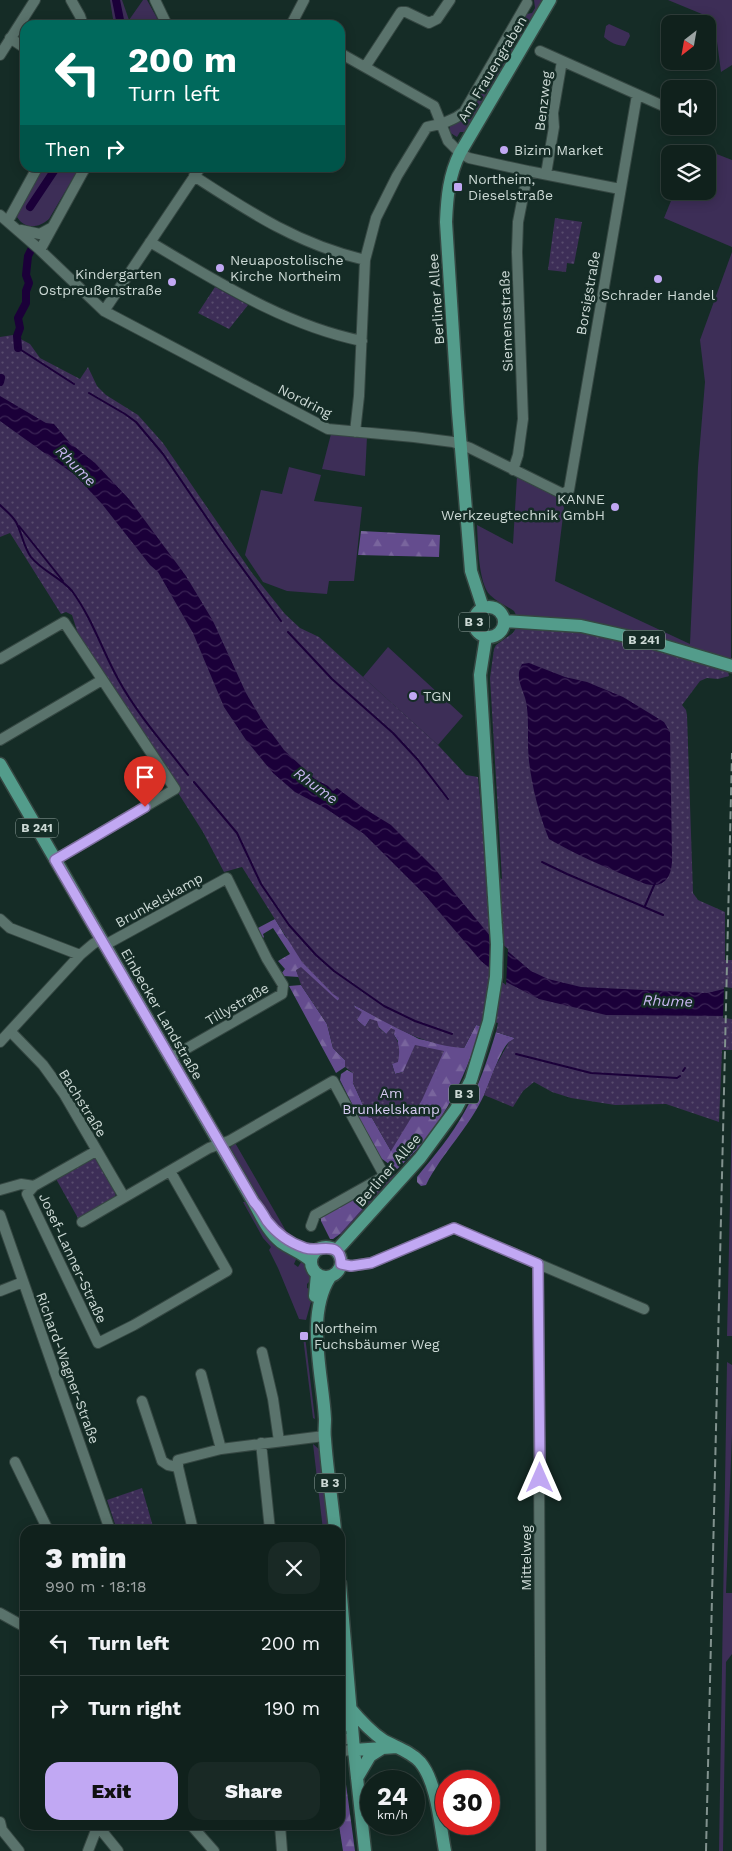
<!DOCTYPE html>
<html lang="en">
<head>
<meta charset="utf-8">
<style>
  :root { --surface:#10211c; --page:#192925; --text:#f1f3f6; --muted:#9ca3a3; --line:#303e3b; --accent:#c1a8f3 }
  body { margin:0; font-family:"Work Sans",sans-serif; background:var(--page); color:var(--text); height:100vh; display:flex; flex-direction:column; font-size:19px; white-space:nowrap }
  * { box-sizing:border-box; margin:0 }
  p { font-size:16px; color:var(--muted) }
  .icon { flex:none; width:28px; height:28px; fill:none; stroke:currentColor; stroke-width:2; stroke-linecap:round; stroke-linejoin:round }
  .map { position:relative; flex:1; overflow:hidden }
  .drawer { position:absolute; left:20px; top:1525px; width:325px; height:305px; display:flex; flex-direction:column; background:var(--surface); border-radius:15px; box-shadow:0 2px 12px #0003,0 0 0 1px var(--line) }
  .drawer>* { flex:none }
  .top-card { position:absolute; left:20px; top:20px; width:325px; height:152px; border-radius:15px; box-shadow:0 2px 12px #0003,0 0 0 1px var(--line); background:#00695c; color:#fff; overflow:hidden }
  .needle { width:32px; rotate:211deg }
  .controls { position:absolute; left:661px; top:15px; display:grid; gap:10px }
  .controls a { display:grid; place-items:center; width:55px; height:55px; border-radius:10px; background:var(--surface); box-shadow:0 2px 12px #0003,0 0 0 1px var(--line); font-size:25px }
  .speed { position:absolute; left:360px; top:1770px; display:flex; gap:10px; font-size:25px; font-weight:700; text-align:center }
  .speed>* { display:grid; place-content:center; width:65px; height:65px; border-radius:50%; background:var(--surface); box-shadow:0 2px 12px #0003,0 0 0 1px var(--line); line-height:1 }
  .speed small { font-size:12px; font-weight:400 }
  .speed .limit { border:8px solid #d22; background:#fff; color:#111 }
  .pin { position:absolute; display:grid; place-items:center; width:42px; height:42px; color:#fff; margin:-51px -21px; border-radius:50% 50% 50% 0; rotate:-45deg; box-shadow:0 0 5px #0007 }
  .pin .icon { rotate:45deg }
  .me { position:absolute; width:55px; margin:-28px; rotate:0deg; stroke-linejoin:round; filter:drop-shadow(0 0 4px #0008) }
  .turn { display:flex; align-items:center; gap:18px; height:105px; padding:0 25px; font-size:22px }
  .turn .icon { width:65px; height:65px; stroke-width:2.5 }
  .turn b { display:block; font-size:35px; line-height:42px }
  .then { display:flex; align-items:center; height:48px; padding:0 25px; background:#0003; gap:10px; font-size:19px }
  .round { display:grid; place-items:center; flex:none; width:52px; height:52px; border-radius:15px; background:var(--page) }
  .overview { display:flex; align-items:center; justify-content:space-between; height:85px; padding:0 25px }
  h1 { font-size:30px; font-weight:800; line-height:38px }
  .cta { display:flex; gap:10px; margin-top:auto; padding:10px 25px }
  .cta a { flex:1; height:58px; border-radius:15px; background:var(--accent); color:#111; font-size:20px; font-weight:800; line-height:58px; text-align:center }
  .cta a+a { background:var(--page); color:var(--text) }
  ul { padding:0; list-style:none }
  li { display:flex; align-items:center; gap:15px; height:65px; padding:0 25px; border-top:1px solid var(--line) }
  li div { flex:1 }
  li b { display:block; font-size:19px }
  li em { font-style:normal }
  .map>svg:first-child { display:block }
  .green { fill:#3d2e57 }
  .forest { fill:url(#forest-firs) }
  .park { fill:url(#park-dots) }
  .water { fill:url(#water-waves) }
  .pier { fill:#152c26 }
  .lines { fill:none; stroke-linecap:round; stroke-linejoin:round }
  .stream { stroke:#1b0039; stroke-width:2 }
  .canal { stroke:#1b0039; stroke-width:8 }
  .minor-casing { stroke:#354742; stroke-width:12 }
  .major-casing { stroke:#354742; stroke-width:15 }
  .minor { stroke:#5a736c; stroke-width:10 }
  .major { stroke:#539c8b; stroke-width:12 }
  .rail { stroke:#81928e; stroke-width:2; stroke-dasharray:8 4; stroke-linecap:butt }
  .route-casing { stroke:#7d6d9e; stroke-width:12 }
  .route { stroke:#c1a8f3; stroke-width:9 }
  .poi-dot { fill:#c1a8f3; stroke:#152c26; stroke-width:2 }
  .labels { text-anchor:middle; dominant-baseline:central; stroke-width:5; stroke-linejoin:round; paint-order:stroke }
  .shield { fill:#152c26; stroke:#95a5a0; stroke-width:1 }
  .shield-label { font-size:12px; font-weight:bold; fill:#ccd9d5 }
  .street-label { font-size:14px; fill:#ccd9d5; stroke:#152c26 }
  .poi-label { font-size:14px; fill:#ccd9d5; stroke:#152c26; text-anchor:start }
  .park-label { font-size:14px; fill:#d8cdf3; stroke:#152c26 }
  .water-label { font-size:15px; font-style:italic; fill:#c9b7f1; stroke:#152c26 }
</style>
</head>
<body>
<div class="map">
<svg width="732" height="1851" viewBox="0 0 732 1851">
  <defs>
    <pattern id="forest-firs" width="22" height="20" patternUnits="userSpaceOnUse" patternTransform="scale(1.25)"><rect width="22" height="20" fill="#644c8e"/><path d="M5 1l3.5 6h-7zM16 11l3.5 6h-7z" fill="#79659d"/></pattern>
    <pattern id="park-dots" width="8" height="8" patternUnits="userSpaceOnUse" patternTransform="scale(1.25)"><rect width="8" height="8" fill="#3d2e57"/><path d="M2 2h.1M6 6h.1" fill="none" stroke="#584c6e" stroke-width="1.8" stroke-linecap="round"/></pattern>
    <pattern id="water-waves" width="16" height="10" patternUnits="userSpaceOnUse" patternTransform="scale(1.25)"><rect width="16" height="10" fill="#1b0039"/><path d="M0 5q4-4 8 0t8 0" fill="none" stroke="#3b2555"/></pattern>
  </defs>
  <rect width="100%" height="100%" fill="#152c26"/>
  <path class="green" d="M110,0H122L129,20L143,0H147L157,18L155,25H114Z
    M534,0H544L465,132H460L457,137L449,132L450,126L463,120L473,109L518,29L517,26L526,14L532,13L535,8Z
    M668,0H732V65L721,72L714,19Z
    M609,24L629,33L630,36L625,46C618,46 609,42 604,37L606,26Z
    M714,153L732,160V247L664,218L675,191H708V163H710Z
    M42,168H79L49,219C39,228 25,230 17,217L18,210Z
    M732,252L731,661L596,623L516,615L514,611C507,606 497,602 490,595C478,583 478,542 477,525L513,544L517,476L561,497L564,508L555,581L690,644L698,467L705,382L700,340Z
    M331,434L367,437L365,476L322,469Z
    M289,467L321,475L314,501L362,507L354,581H329L327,594L287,591L263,582L245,555L261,490L282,494Z
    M388,647L463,716L438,745L363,677Z
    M732,1111V1336H727Z
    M234,1141L286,1231L303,1244C266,1225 250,1184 230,1149Z
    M400,1172L342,1236L340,1234L380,1188L377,1183Z
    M243,1202H245L255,1215L298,1255L294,1264L298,1267L303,1259L313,1275L315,1284L309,1282L307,1284V1288L314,1291L306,1320L299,1319L278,1268L269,1250L271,1247L263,1238Z
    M305,1336L315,1419L313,1418L303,1337Z
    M727,1362L732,1365V1433L726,1593H732V1654L726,1662L723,1851H719Z
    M313,1444L320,1450L330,1530H323Z"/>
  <path class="forest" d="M361,531L440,535L439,557L358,555Z
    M275,919L285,936L340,998L338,1001L296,970L299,977L283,976L281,974L285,969L278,961L290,954L273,928L263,934L264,937L262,939L256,929Z
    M301,985L327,1024L333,1048L345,1060V1067L336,1073L289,986Z
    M354,1005L419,1039L464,1048L476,1025L481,1026C465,1080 439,1134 395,1171L389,1164L378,1156L340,1080L341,1074L347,1070L353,1073V1083L369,1118H372L391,1151L403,1072L395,1074L392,1064L398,1041L394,1035L386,1034L370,1019L365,1027L357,1020Z
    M496,1032L515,1038C513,1040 511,1041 509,1042C500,1050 490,1083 484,1095C469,1128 442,1153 426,1185L421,1186L417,1182V1177C434,1156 452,1135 465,1111C479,1087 488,1058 496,1032Z
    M377,1183L381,1188L340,1234L333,1239H330L321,1221V1217Z
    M340,1769L345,1777L355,1851H343L339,1825Z"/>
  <path class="park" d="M555,218L582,222L574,264L567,263L566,272L548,270Z
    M215,287L248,305L229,329L198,313Z
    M13,335L30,344L40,358L80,379L88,367L97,386L106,395L138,415L163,443L252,573L285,614L300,628L319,637L438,745L466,775L478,777L487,873L502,879L490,678L494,649L496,645L513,633L516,628L529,627L600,634L728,671L729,676L718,679L707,678L700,681L682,705L686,710L687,715L693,893L698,900L725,912V960H732V1050H722L719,1122L666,1104L615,1105L571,1098L552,1092L534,1082L523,1091L513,1107L484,1095L495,1067L509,1042L515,1038L496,1032L498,1023L483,1019L481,1026L476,1025L464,1048C423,1046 389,1024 354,1005V1007L362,1012L357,1020L365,1027L370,1019L377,1021L379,1028L386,1034L391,1028L395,1030L394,1035C400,1044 400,1051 398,1062L392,1064L395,1074L403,1072L415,1045L444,1051L422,1100L391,1151L372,1118H369L353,1083V1073L345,1067V1060L333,1048L327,1024L301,985L296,970L301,967L338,1001L339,998L333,994L302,962L242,867L224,872L203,832L79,637L72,615L66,612L61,614L10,533L0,537V337Z
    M92,1157L99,1159L116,1190L115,1198L79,1220L55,1177Z
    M142,1488L154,1530H117L107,1500Z"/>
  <path class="water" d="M0,396L46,423L54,424L70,443L95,463L129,499L186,576L213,621L246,693L262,720L284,750L315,779L328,786L333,791L337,788L365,809L391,825L434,868L491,937L531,971L548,979L581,987L707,993L724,989L732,990V1016L606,1015L539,999L506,982L481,961L424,894L364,834L325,808L295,792L273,773L246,740L224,707L193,633L158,572L150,565L102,504L75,475L0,421Z
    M529,663L565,677L587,682L623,697L664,722L670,732L672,859C672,870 669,884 655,885C646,886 637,880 629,877C602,866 575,854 549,839C539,815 532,787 529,761C527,744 529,725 527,708C526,691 513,680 522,664Z"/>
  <path class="pier" d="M492,935L508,949L506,985L489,972L491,937Z
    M724,987L732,988V1019L723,1018Z"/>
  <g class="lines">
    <path class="stream" d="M18,348L74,384
      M89,393L125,414L136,422L163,454L224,543L281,621
      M0,505C5,510 12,515 16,522C22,533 23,546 31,557C42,571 60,577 72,591C92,618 102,650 118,679C137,714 164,744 188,775
      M19,526L63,581
      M288,632L332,679L393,733L418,760L448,799
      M194,782L237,833L261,884L289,925L316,955L334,971L384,1006L415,1021L452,1034
      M542,862L567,874L663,915
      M645,906L655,883
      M516,1054L591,1073L677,1078L680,1076
      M683,1071L685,1068"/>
    <path class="canal" d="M116,0L121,25
      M30,207L56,168
      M18,348L17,336L20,328L18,318L26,303V291L29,283L26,275L28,256L31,250
      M0,382L1,378"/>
    <defs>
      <path id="minor" d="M71,0L80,16L83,25
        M155,0L167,25
        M291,25L304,0
        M10,38L25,48
        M540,51L670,109
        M340,53L434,106L448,141L460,153L469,158L528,171L620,189
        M0,55L35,0
        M365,67L401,12H406L429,23L437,19L450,0
        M546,174L554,127L553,113L562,61
        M194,176C251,213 298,244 365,260
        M0,215L39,249L104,311L328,429L414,437L453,442L470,448L563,494L569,490L637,95
        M8,221L37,168
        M21,230L40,234L51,228
        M150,242C218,282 284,325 362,341
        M40,250L85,168
        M104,311L200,168
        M355,432L359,396L365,260L376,218L397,176L427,127C441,124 453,121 464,112L527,3
        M513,470L518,455L523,419L517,252L518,222L528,171
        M0,659L64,622L175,789L55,860
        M0,740L102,680
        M0,919L10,928L80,955
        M105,945L227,878L267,959L283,985L282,994L170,1058
        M10,1031L43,1065L64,1094L124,1197
        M0,1042L80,955L93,944L101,939
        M34,1186L27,1194L98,1343L134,1325L227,1271L170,1171
        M0,1190L21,1184L34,1186L96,1151
        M0,1215L110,1530
        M82,1222L209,1148L229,1141L333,1081L383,1173L381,1178L315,1215L311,1226
        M341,1264L351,1266L371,1263L454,1228L644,1309
        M538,1264L541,1851
        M0,1291L23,1282
        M262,1352L273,1399L279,1441
        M201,1374L221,1449
        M142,1401L162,1461L168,1465L178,1467
        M261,1443L270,1530
        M15,1462L48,1530
        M193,1530L178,1467V1460L221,1449L324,1436
        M0,1613L25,1627
        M340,1740L353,1738
        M340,1751L354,1750
        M0,1822L2,1830L19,1851
        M97,1825L118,1851
        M191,1825L214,1851
        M280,1825L282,1851
        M88,1851L98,1825"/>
      <path id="major" d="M474 622a15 15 0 1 1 30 0a15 15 0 1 1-30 0Z
        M483,608L471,571L458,412L446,222C447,197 449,175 460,153L550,0
        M504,621L581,626L644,640L732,666
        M0,764L250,1196C260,1212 266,1230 281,1242C291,1249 303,1253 311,1261
        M311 1262a15 15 0 1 1 30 0a15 15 0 1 1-30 0Z
        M336,1251L420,1158L456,1109L471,1080L489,1021L496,977L497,944L480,675L486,637
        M330,1277C305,1316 323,1376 325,1419C325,1426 324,1432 325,1439C327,1469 332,1500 335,1530
        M315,1296L317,1274
        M340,1584L354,1750L365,1851
        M350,1708C360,1720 370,1731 383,1740C395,1747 410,1751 420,1762C437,1782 440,1825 445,1851
        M340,1730L349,1710
        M354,1750L397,1747
        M357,1778L370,1756L381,1749"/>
    </defs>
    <use href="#minor" class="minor-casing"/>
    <use href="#major" class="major-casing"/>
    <use href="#minor" class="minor"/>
    <use href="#major" class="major"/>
    <path class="rail" d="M706,1851L732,753"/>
  </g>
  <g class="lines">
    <defs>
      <path id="route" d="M145,807L55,860L254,1202C259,1207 263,1214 267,1221C277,1234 290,1243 305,1248C319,1253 341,1239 341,1264L351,1266L371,1263L454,1228L538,1264L540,1478"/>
    </defs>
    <use href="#route" class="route-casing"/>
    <use href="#route" class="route"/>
  </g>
  <g class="poi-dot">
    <circle cx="504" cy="150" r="5"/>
    <rect x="453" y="182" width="10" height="10" rx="2.5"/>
    <circle cx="220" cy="268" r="5"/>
    <circle cx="658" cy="279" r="5"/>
    <circle cx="172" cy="282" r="5"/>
    <circle cx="615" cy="507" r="5"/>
    <circle cx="413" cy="696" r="5"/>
    <rect x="299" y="1331" width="10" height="10" rx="2.5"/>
  </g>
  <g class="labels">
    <g class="shield">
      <rect x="459" y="612.5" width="30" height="19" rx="4"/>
      <rect x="623" y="630.5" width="42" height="19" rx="4"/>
      <rect x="16" y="818.5" width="42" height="19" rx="4"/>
      <rect x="449" y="1084.5" width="30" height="19" rx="4"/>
      <rect x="315" y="1473.5" width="30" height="19" rx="4"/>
    </g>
    <g class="shield-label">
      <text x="474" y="622">B 3</text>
      <text x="644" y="640">B 241</text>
      <text x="37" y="828">B 241</text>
      <text x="464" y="1094">B 3</text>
      <text x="330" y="1483">B 3</text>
    </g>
    <g class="street-label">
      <text transform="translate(492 69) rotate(-59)">Am Frauengraben</text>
      <text transform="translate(543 101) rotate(-83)">Benzweg</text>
      <text transform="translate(588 293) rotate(-80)">Borsigstraße</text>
      <text transform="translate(436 299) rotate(-94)">Berliner Allee</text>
      <text transform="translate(506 321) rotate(-92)">Siemensstraße</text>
      <text transform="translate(305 401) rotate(27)">Nordring</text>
      <text transform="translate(159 900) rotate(-29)">Brunkelskamp</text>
      <text transform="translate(237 1004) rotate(-30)">Tillystraße</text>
      <text transform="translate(162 1014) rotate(60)">Einbecker Landstraße</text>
      <text transform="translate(83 1103) rotate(58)">Bachstraße</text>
      <text transform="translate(388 1170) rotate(-49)">Berliner Allee</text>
      <text transform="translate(73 1258) rotate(65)">Josef-Lanner-Straße</text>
      <text transform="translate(68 1368) rotate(70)">Richard-Wagner-Straße</text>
      <text transform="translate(526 1558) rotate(-90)">Mittelweg</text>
    </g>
    <g class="poi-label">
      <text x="514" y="150">Bizim Market</text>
      <text x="468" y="179">Northeim,<tspan x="468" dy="16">Dieselstraße</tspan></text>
      <text x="230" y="260">Neuapostolische<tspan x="230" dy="16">Kirche Northeim</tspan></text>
      <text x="162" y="274" text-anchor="end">Kindergarten<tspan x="162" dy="16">Ostpreußenstraße</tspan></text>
      <text x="658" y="295" text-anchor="middle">Schrader Handel</text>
      <text x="605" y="499" text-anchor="end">KANNE<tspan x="605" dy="16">Werkzeugtechnik GmbH</tspan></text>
      <text x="423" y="696">TGN</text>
      <text x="314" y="1328">Northeim<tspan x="314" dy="16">Fuchsbäumer Weg</tspan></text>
    </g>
    <g class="park-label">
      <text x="391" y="1093">Am<tspan x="391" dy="16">Brunkelskamp</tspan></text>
    </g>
    <g class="water-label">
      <text transform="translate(76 466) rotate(45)">Rhume</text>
      <text transform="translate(316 786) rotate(36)">Rhume</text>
      <text transform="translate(668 1001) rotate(2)">Rhume</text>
    </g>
  </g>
</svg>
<div class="controls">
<a><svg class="needle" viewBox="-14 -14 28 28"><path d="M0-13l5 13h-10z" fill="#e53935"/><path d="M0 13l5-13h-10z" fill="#9ca3a3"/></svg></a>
<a><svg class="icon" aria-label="sound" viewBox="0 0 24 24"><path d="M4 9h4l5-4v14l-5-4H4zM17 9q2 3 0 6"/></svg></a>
<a><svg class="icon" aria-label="layers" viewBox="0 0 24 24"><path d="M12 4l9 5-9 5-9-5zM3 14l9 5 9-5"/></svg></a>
</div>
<div class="speed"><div>24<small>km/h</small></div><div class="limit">30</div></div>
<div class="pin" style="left:145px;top:807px;background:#d93025"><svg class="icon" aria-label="arrive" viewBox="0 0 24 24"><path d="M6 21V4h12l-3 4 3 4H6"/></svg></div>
<svg class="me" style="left:540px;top:1478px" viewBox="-20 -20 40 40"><path d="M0-17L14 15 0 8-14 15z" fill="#c1a8f3" stroke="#fff" stroke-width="4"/></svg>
<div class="top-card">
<div class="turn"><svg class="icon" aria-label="left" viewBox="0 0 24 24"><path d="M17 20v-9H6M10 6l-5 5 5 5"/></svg><div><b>200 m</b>Turn left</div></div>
<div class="then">Then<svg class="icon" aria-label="right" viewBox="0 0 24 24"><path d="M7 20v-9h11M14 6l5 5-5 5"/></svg></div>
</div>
<section class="drawer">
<div class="overview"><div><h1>3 min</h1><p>990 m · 18:18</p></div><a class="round"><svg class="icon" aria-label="close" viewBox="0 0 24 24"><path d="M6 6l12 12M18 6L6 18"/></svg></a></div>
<ul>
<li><svg class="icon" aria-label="left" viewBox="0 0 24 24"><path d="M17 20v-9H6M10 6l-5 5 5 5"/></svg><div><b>Turn left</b></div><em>200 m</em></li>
<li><svg class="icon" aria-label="right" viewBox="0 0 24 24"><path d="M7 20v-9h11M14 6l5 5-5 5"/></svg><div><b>Turn right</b></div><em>190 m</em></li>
</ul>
<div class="cta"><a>Exit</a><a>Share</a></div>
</section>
</div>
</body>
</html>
